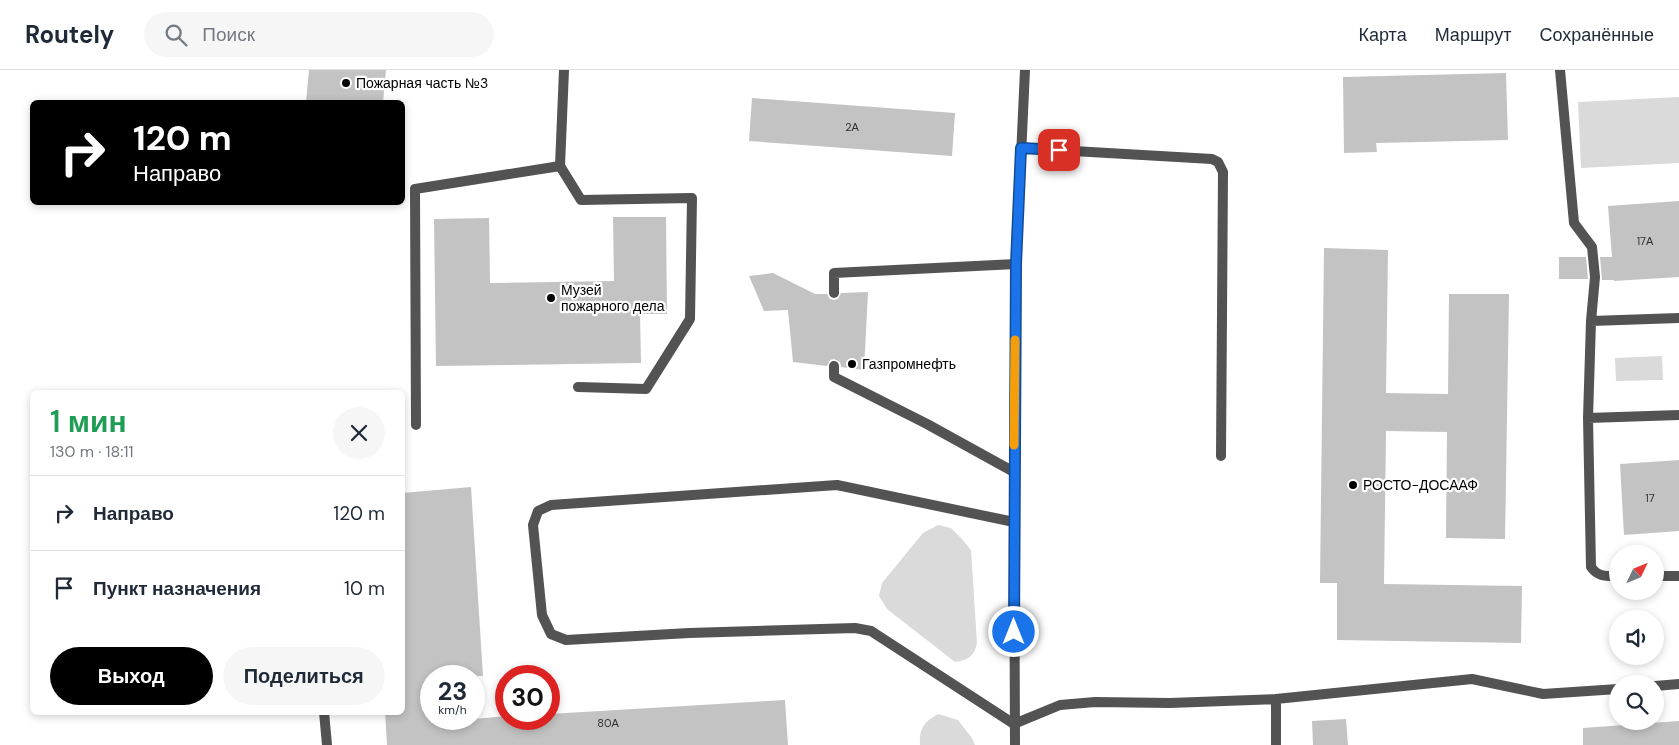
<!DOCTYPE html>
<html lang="ru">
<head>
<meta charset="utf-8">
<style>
  :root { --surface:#fff; --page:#f6f6f7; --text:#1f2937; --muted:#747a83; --line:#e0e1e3; --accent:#000 }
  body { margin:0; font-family:"DM Sans",sans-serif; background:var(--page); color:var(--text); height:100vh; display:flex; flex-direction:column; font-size:19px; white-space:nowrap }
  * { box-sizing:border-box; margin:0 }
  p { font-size:16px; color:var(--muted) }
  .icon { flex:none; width:28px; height:28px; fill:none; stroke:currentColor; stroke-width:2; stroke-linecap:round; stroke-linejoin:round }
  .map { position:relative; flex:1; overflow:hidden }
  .side { position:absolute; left:30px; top:320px; width:375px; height:325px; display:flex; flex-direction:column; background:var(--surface); border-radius:8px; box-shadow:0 2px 8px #0003 }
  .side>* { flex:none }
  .hud { position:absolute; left:30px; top:30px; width:375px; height:105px; border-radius:8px; box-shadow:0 2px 8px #0003; background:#000; color:#fff; overflow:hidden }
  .needle { width:32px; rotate:47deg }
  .tools { position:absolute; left:1609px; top:475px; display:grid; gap:10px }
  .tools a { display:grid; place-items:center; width:55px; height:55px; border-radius:50%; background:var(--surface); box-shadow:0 2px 8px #0003; font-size:25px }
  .speed { position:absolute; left:420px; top:595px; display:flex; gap:10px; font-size:25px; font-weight:700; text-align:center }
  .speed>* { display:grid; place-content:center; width:65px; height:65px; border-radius:50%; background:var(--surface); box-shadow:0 2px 8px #0003; line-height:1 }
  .speed small { font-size:12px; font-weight:400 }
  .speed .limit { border:8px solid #d22; background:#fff; color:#111 }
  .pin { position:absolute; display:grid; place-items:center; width:42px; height:42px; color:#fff; margin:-21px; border-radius:10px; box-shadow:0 2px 8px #0006 }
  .me { position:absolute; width:55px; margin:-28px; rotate:0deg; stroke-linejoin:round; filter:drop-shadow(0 0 4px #0008) }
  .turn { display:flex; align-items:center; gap:18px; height:105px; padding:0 20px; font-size:22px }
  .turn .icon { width:65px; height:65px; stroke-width:2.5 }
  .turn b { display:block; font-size:35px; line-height:42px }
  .round { display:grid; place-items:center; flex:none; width:52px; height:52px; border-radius:26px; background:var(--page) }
  .head { display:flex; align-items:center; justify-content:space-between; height:85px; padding:0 20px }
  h1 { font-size:30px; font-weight:600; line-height:38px; color:#1e9e55 }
  .primary-button { display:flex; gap:10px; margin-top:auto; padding:10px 20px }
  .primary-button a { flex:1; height:58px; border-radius:30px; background:var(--accent); color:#fff; font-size:20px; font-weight:600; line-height:58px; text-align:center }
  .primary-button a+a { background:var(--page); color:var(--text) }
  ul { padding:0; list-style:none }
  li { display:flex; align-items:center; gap:15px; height:75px; padding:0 20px; border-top:1px solid var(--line) }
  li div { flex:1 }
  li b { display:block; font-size:19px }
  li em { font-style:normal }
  header { display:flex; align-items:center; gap:30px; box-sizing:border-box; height:70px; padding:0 25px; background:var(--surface); border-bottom:1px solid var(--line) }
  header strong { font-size:24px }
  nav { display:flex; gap:28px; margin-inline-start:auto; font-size:18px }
  .search { width:350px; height:45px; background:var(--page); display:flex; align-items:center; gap:12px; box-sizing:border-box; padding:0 18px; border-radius:28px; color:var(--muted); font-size:19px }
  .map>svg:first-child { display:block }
  .green { fill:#dadada }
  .building { fill:#c3c3c3 }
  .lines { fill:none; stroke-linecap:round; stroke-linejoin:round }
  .service { stroke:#535353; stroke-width:10 }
  .minor { stroke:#535353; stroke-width:10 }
  .route-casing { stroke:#114b97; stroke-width:12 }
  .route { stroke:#1a73e8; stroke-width:9 }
  .slow { stroke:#f59e0b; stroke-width:9 }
  .poi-dot { fill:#000; stroke:#fff; stroke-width:2 }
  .labels { text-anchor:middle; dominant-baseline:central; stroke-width:4.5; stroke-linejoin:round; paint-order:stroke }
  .number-label { font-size:11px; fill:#313131 }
  .poi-label { font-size:14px; fill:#000; stroke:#fff; text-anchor:start }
</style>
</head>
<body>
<header>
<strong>Routely</strong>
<div class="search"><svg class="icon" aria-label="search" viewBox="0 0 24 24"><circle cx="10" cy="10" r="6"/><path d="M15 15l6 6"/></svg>Поиск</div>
<nav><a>Карта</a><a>Маршрут</a><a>Сохранённые</a></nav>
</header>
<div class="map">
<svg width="1679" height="675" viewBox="0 0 1679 675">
  <rect width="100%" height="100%" fill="#fff"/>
  <path class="green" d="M1679,27V93L1581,98L1578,32Z
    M1662,286L1663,310L1616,311L1615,288Z
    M938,455L951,458L961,468L971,480L977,573C974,586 969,590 955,592L887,539L879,526L882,513L923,463Z
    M938,644L958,650L972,668L975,675H920C919,658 924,652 938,644Z"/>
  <path class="building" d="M309,0H386L383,32H306Z
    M1506,3L1508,70L1376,73L1377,82L1344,83L1343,7Z
    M752,28L955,43L952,86L749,71Z
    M1679,131V207L1614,211V210H1602L1600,187H1612L1608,136Z
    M613,147H666L667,244H640L641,293L436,296L434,149L489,148L490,213L614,211Z
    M1324,178L1388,180L1386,323L1448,324L1449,224H1509L1505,469L1446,468L1447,362L1386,361L1384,514L1522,516L1521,573L1337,570V513H1320Z
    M1559,187H1586L1588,209H1559Z
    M773,203L815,224H827L830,229L834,230L838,229L841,223L868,222L864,300L841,297L840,292L834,289L830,290L827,296L793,292L788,240L764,241L749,206Z
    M1679,390V461L1624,465L1620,394Z
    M471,417L483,606H431V653L506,646V649H549V644L785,630L788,675H387L385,642H402V423Z
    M1346,649L1348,675H1313L1312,651Z
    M1679,651V675H1583V658Z"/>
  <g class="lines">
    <path class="service" d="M1560,0L1574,153L1592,177L1595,207L1591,251L1588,348L1591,497C1598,507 1606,506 1618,506
      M1021,78L1212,89L1218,92L1223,102L1221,386
      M560,96L581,130L692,128L690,249L646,319L578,317
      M834,223V203L1016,194
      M1591,251L1679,248
      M834,296V307L927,354L1014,402
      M1588,348L1679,345
      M416,355L415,119L560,96L564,0
      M1014,452L837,415L551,435L538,441L533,455L542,545L551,564L566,570L689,563L855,558L871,561L1014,654L1060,635L1095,632L1170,633L1276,629V675
      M1655,506H1679
      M1655,616L1679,614
      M1276,629L1472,609L1543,624L1618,619
      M324,642L327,675"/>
    <path class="minor" d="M1015,675L1014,402L1016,194L1025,0"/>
  </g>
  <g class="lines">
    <defs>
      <path id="route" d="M1014,562L1016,194L1021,78L1059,80"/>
    </defs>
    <use href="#route" class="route-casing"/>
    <use href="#route" class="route"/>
    <path class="slow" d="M1014,375L1015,270"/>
  </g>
  <g class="poi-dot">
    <circle cx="346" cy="13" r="5"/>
    <circle cx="551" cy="228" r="5"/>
    <circle cx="852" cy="294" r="5"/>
    <circle cx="1353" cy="415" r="5"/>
  </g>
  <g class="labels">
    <g class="number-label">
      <text x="852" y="57">2А</text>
      <text x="1645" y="171">17А</text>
      <text x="1650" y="428">17</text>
      <text x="608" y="653">80А</text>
    </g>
    <g class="poi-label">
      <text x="356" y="13">Пожарная часть №3</text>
      <text x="561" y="220">Музей<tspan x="561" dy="16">пожарного дела</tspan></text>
      <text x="862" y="294">Газпромнефть</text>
      <text x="1363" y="415">РОСТО-ДОСААФ</text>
    </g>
  </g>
</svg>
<div class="tools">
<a><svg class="needle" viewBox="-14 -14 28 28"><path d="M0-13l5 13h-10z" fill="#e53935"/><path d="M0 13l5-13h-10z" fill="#747a83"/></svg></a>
<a><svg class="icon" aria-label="sound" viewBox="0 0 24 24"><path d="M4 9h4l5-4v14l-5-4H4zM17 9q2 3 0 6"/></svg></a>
<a><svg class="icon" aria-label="search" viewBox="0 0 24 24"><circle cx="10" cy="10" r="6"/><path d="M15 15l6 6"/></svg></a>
</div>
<div class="speed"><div>23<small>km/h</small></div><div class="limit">30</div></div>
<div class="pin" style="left:1059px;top:80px;background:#d93025"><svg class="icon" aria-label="arrive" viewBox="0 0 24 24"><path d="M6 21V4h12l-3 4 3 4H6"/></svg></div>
<svg class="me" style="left:1014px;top:562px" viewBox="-20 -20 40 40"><circle r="17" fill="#1a73e8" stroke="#fff" stroke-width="3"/><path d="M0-11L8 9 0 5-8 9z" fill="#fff"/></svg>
<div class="hud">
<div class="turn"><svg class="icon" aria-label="right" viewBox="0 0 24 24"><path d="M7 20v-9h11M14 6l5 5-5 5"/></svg><div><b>120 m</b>Направо</div></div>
</div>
<section class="side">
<div class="head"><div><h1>1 мин</h1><p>130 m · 18:11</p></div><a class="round"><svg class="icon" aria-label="close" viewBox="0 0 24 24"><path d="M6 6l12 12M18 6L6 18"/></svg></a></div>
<ul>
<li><svg class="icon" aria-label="right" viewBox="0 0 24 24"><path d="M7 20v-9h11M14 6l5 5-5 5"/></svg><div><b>Направо</b></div><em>120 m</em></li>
<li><svg class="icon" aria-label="arrive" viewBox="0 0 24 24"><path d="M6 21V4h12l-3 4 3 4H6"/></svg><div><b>Пункт назначения</b></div><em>10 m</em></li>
</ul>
<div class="primary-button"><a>Выход</a><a>Поделиться</a></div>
</section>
</div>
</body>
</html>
